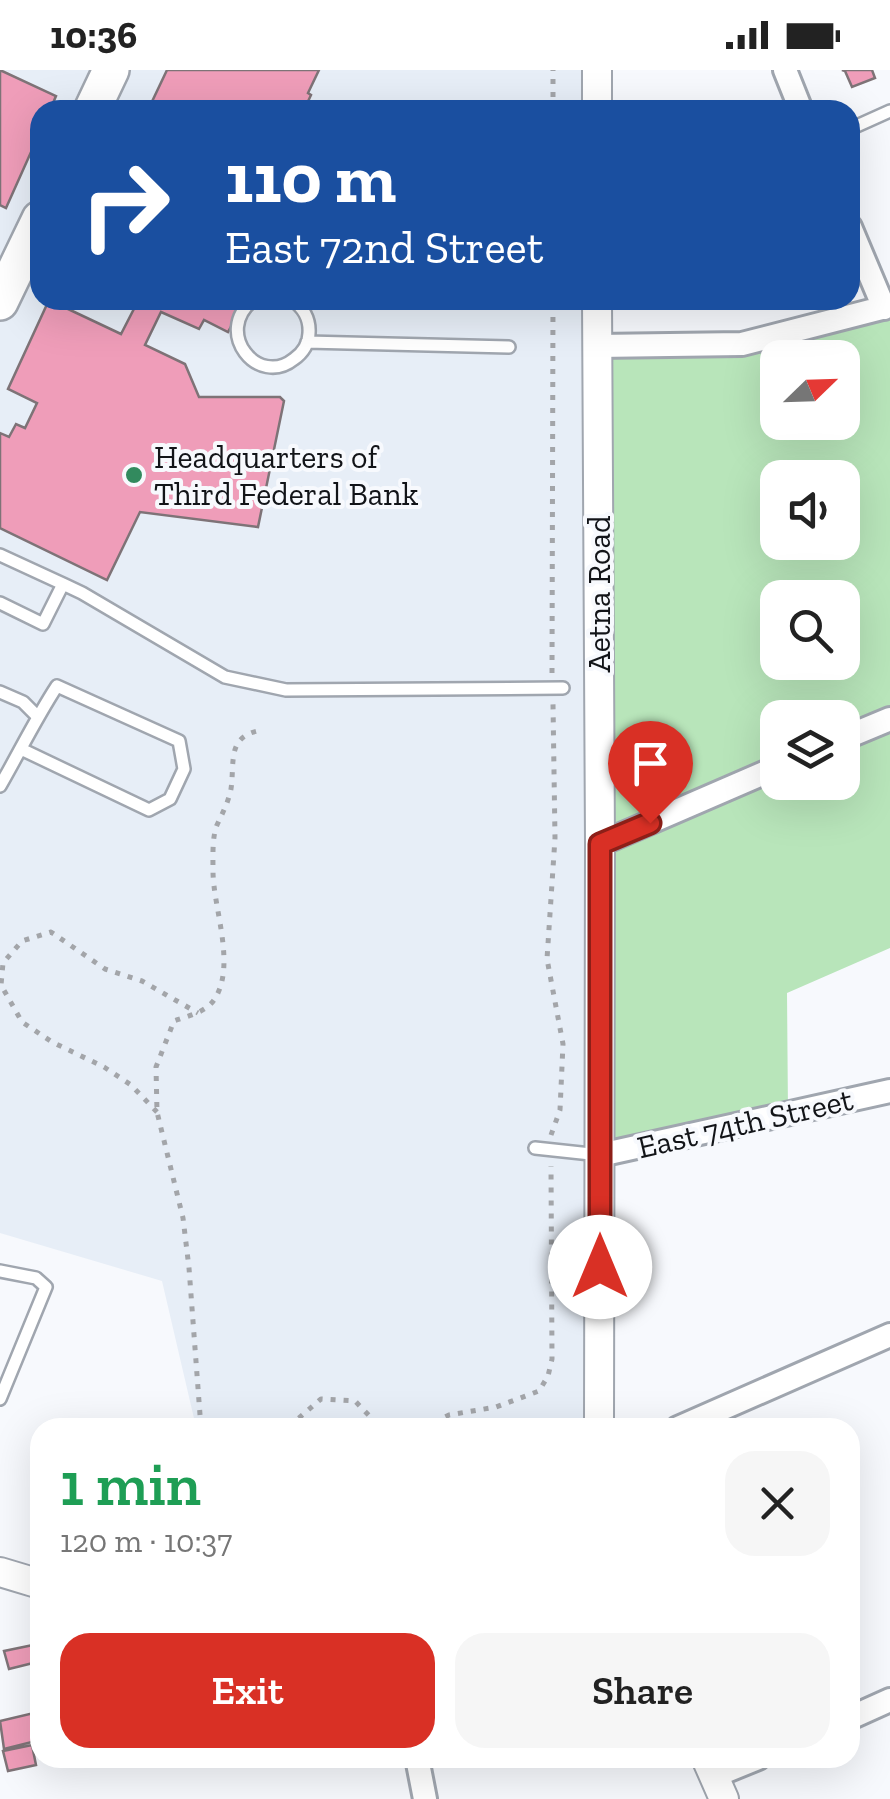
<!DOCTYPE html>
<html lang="en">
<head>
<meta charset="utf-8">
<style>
  :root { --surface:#fff; --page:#f6f6f6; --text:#222; --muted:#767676; --accent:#d93025 }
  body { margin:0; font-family:"Zilla Slab",serif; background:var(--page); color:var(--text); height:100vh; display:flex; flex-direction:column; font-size:38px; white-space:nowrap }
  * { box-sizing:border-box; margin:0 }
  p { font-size:32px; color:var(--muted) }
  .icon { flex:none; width:55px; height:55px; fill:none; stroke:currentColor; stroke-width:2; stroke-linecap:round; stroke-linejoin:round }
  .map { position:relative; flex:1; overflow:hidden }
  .details { position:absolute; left:30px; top:1348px; width:830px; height:350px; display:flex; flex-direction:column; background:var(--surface); border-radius:30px; box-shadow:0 10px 40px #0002 }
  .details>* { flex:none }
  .top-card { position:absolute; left:30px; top:30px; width:830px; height:210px; border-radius:30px; box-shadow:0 10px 40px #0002; background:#1a4fa0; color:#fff; overflow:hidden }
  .needle { width:65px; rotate:67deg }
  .controls { position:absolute; left:760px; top:270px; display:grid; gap:20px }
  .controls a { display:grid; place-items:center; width:100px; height:100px; border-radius:20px; background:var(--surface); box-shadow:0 10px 40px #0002; font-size:50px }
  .pin { position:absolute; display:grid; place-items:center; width:85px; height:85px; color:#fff; margin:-102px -42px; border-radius:50% 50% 50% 0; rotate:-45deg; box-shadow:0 0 10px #0007 }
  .pin .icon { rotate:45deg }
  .me { position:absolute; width:110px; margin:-55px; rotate:0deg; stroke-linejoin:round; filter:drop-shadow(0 0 8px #0008) }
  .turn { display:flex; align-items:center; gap:35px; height:210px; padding:0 30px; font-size:45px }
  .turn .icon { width:130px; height:130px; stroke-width:2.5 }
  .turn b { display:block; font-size:70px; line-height:85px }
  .round { display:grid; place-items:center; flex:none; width:105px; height:105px; border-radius:30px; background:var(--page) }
  .summary { display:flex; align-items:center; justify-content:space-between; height:170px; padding:0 30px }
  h1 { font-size:60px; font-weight:600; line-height:75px; color:#1e9e55 }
  .primary-button { display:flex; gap:20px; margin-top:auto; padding:20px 30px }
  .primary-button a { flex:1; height:115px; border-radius:30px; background:var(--accent); color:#fff; font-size:40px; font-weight:600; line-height:115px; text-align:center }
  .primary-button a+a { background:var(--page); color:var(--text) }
  .status { display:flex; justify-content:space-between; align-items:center; height:70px; padding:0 50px; background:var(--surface); direction:ltr }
  .status svg { height:28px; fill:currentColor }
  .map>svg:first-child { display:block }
  .built { fill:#e7eef7 }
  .green { fill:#b8e5ba; fill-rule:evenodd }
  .building { fill:#ef9db9; stroke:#7e7377; stroke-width:2.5 }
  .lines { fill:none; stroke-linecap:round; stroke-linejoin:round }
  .service-casing { stroke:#a0a6af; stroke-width:16 }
  .minor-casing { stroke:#a0a6af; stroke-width:28 }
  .tertiary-casing { stroke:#a0a6af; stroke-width:32 }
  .primary-casing { stroke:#a0a6af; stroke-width:40 }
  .path { stroke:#a3a5a9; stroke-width:5; stroke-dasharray:5 8; stroke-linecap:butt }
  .service { stroke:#fff; stroke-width:11 }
  .minor { stroke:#fff; stroke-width:22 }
  .tertiary { stroke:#fff; stroke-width:28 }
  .primary { stroke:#fff; stroke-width:35 }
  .route-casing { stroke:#8d1f18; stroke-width:25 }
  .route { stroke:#d93025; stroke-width:18 }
  .poi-dot { fill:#328a5e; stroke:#f7f9fd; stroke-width:4 }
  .labels { text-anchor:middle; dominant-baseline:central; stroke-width:8; stroke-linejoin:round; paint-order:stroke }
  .poi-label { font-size:32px; fill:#121418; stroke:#f7f9fd; text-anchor:start }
  .street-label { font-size:32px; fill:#121418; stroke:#f7f9fd }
</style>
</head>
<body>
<div class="status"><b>10:36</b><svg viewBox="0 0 49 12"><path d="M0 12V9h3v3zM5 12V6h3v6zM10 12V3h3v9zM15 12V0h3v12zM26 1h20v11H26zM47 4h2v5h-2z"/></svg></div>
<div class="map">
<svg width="890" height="1729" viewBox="0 0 890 1729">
  <rect width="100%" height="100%" fill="#f7f9fd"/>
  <path class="built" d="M0,0H597V40H40V230H597L599,1357H196L162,1211L0,1163Z"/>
  <path class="green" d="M890,236V878L787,923L788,1044L600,1085L597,276L742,274ZM778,288H842V352H778ZM778,408H842V472H778ZM778,528H842V592H778ZM778,648H842V712H778Z"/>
  <path class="building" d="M0,0L56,26L50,40H40V62L6,138L0,135Z
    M167,0H319L308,23L311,25L304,40H148Z
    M842,0H872L875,8L852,17L845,1Z
    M49,230L121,264L138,231L135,230H219L240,240L228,262L204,250L199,259L161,242L145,275L185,294L199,327H280L284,331L258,457L140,442L107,510L0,458V363L9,367L16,354L25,358L37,333L8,319Z
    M33,1575L37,1592L9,1599L4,1581Z
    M38,1642L40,1670L4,1679L0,1651Z
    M32,1675L36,1695L8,1701L3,1681Z"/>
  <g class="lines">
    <defs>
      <path id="service" d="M850,59L890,41
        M253,230C213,262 258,318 294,289C303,283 309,273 309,263C310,249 303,237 292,230
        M307,272L509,277
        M0,485L63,514L43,554L0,533
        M63,514L82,523L225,607L286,620L563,618
        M0,622L23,632L37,646
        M0,716C19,683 36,648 57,616L179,671L184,699L170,729L149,740L21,679
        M535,1078L600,1085
        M0,1201L36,1208L46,1217L0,1329"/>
      <path id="minor" d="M785,0L801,40
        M850,157L884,238
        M597,276L742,274L890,236
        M842,669L890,649
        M600,774L778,697
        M600,1085L890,1021
        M678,1358L890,1265
        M850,1648L890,1630
        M417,1688L425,1729
        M714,1706L758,1688"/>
      <path id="tertiary" d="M597,40V0
        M597,230L600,774L599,1358
        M0,1502L40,1514
        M706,1688L724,1729"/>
      <path id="primary" d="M92,40L111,0
        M0,232L40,149"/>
    </defs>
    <use href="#service" class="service-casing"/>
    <use href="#minor" class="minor-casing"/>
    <use href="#tertiary" class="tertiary-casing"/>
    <use href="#primary" class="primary-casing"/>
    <path class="path" d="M553,40V0
      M552,603L553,230
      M157,1042L131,1015L104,997L52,972L22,952L1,915L3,893L22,871L51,862L105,899L142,911L198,943
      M551,1065L560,1040L563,974L547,889L555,768L553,634
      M201,1358L189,1198L183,1148L157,1042L156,997L174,951C188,946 206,942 214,930C237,896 213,838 213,801C213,787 212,767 217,755C223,742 228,733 231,719C235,691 226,665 263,660
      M291,1358L292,1354L321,1329L355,1331L381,1358
      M422,1358L449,1345L496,1337L539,1321L548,1306L552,1289L551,1096"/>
    <use href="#service" class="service"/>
    <use href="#minor" class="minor"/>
    <use href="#tertiary" class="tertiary"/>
    <use href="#primary" class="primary"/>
  </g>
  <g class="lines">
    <defs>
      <path id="route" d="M600,1197V774L650,753"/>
    </defs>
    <use href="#route" class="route-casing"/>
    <use href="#route" class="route"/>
  </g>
  <circle class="poi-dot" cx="134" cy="405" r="10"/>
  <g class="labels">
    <g class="poi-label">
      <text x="154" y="387">Headquarters of<tspan x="154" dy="37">Third Federal Bank</tspan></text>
    </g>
    <g class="street-label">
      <text transform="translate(599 524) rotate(-90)">Aetna Road</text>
      <text transform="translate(745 1053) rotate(-13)">East 74th Street</text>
    </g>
  </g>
</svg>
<div class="controls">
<a><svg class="needle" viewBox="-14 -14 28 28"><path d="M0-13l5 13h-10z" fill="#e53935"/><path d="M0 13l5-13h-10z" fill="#767676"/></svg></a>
<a><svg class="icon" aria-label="sound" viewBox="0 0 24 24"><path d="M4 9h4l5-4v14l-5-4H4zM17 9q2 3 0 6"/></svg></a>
<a><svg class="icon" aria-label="search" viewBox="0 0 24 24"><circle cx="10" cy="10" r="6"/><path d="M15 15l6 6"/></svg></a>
<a><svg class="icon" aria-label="layers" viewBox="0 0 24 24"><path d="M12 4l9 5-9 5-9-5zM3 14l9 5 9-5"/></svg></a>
</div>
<div class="pin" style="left:650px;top:753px;background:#d93025"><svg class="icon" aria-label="arrive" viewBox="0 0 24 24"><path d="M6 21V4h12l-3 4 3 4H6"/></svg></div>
<svg class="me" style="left:600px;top:1197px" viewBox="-20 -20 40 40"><circle r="19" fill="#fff"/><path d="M0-13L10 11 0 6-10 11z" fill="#d93025"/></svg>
<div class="top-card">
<div class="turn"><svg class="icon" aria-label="right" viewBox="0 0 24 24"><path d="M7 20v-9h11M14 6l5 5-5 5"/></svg><div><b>110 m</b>East 72nd Street</div></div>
</div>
<section class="details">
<div class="summary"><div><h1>1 min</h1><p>120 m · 10:37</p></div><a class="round"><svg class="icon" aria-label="close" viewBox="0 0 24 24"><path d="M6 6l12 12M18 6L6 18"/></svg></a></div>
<div class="primary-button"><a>Exit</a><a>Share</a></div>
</section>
</div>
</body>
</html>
